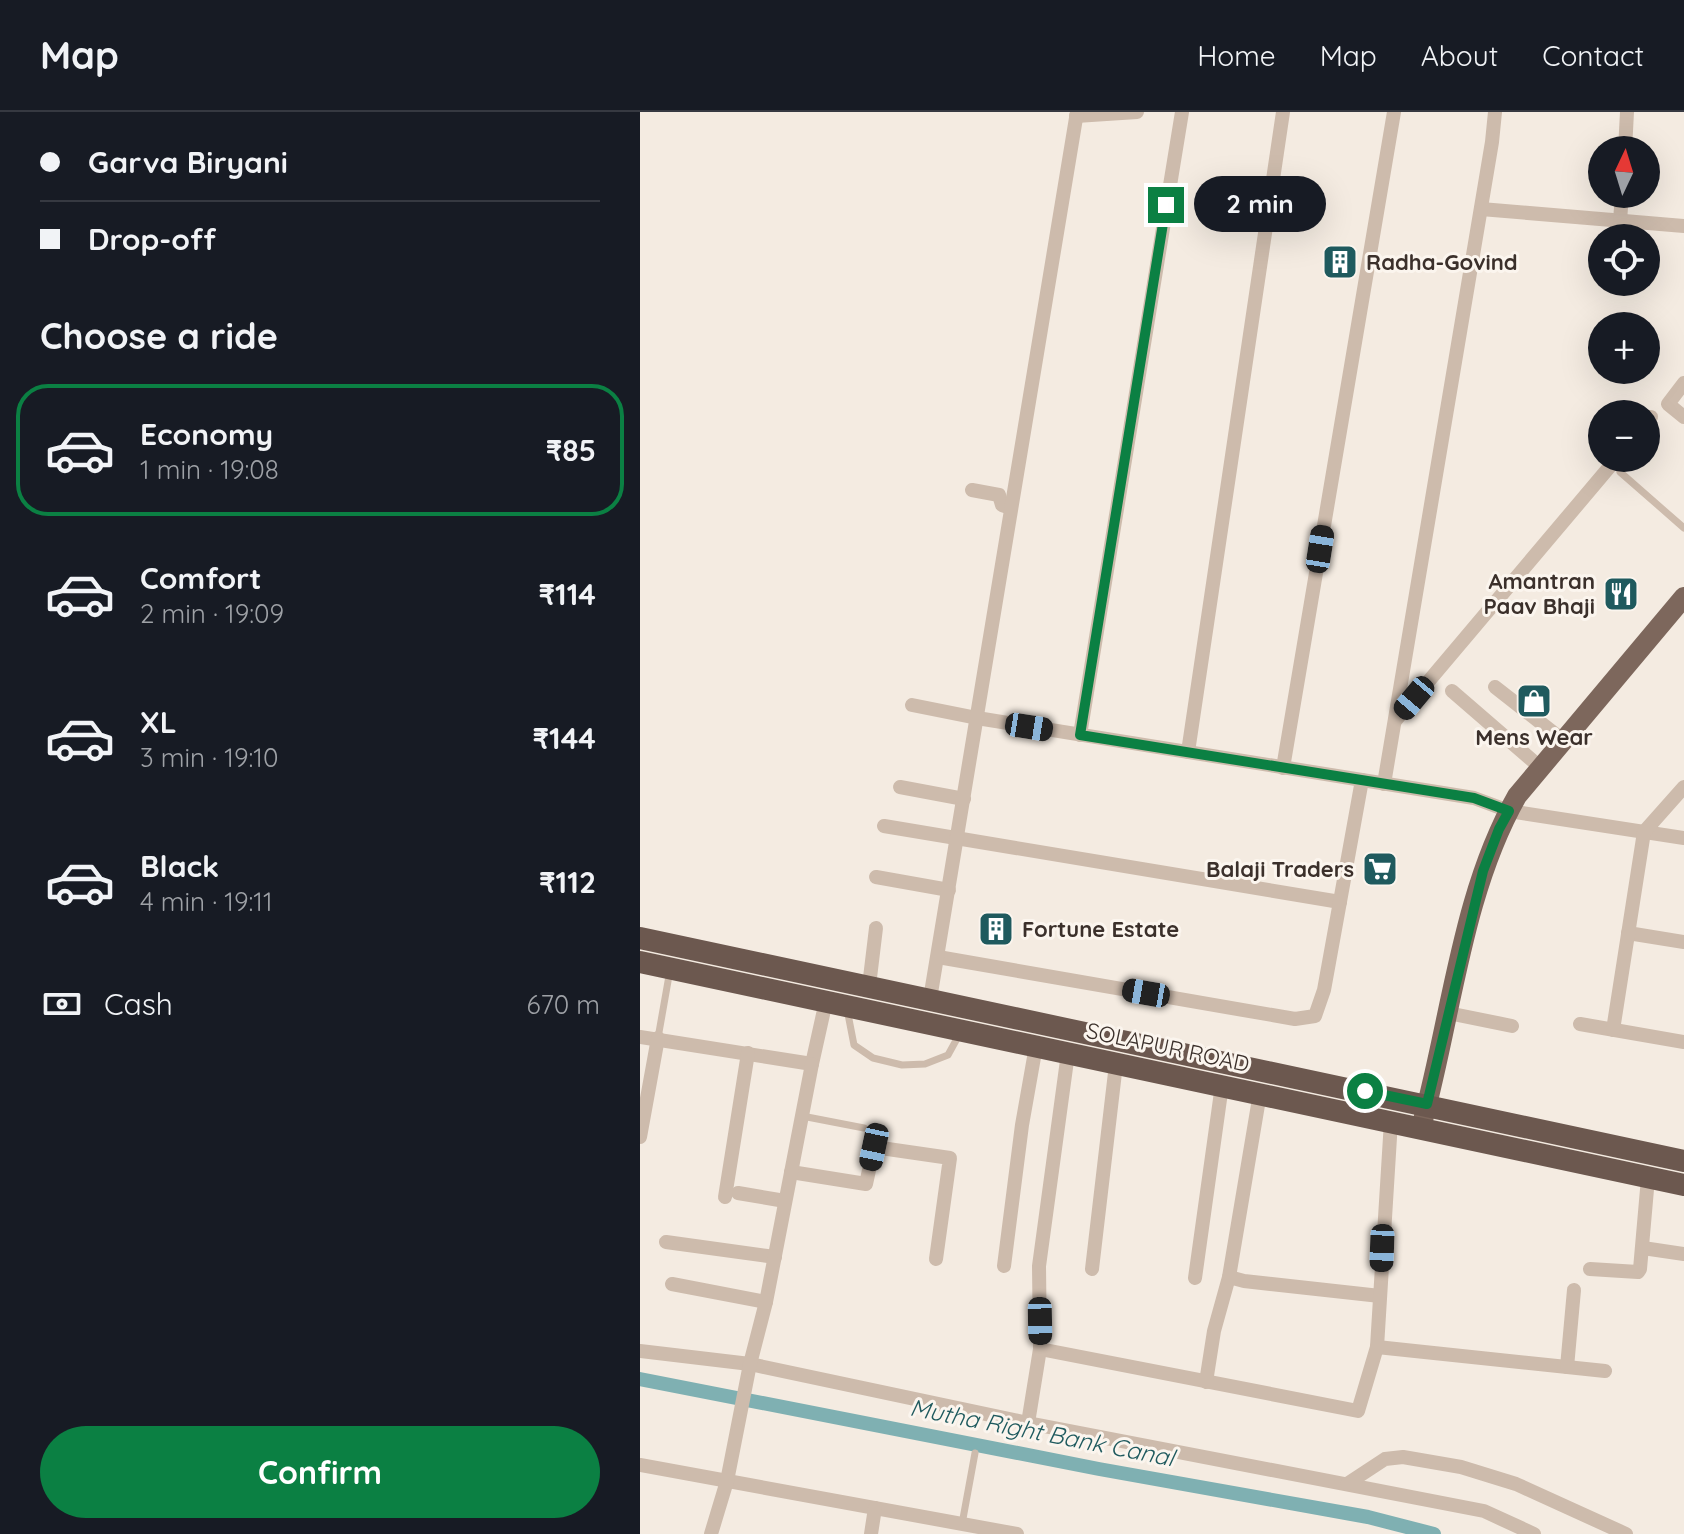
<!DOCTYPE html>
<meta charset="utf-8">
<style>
body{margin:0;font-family:Quicksand,sans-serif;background:#242831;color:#f1f3f6;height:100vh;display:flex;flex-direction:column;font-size:30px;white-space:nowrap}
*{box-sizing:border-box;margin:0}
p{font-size:26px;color:#9ea1a6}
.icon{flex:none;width:44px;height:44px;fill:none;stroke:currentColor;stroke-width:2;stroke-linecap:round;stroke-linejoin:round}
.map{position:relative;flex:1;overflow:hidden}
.drawer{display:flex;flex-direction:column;background:#171b24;width:640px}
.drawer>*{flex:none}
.banner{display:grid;align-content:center;height:176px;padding:0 40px;background:#171b24}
.needle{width:52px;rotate:4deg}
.tools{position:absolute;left:948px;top:24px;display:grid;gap:16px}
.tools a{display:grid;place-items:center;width:72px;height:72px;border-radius:50%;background:#171b24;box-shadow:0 8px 32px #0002;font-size:40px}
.end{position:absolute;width:36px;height:36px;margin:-18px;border:10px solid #0b8043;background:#fff;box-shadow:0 0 0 4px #fff}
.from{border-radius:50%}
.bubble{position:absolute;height:56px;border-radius:28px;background:#171b24;box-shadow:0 8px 32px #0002;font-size:26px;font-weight:700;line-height:56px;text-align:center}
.car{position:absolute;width:24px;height:48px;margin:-24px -12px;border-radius:10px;box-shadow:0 0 6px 2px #0007;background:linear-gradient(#222 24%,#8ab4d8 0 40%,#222 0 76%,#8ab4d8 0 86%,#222 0)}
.banner b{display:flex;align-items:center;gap:28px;height:76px;font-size:30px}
.banner b+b{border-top:2px solid #363941}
.banner i{width:20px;height:20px;background:#f1f3f6}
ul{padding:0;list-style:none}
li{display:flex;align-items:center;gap:24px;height:132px;margin:0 16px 12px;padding:0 24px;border:4px solid transparent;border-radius:32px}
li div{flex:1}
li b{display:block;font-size:30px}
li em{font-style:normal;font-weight:700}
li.active{border-color:#0b8043}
li>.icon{width:72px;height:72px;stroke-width:1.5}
h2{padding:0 40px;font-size:36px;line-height:96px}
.pay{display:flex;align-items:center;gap:20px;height:88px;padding:0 40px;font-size:30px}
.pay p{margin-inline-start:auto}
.cta{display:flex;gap:16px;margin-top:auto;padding:16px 40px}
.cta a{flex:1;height:92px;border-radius:48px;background:#0b8043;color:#fff;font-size:32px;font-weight:700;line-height:92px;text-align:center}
header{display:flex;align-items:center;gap:48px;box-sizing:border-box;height:112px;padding:0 40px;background:#171b24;border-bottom:2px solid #363941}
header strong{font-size:38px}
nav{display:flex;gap:44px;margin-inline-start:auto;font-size:28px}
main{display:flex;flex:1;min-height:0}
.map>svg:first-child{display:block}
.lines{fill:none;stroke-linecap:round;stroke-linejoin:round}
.canal{stroke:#7fb0b2;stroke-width:14}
.service{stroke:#cdbbac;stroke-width:7}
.minor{stroke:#cdbbac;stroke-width:14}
.primary{stroke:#7d675c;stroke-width:20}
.trunk{stroke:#6c584f;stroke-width:22}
.route{stroke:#0b8043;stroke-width:10}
.labels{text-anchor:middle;stroke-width:6;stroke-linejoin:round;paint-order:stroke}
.poi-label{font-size:22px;font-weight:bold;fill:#3b302b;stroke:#fbf5ee;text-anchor:start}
.street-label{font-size:22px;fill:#3b302b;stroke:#fbf5ee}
.water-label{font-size:24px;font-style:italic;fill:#1f5a5e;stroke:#fbf5ee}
</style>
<header>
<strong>Map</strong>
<nav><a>Home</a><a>Map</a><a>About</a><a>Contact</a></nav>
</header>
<main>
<section class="drawer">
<div class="banner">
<b><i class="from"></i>Garva Biryani</b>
<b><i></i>Drop-off</b>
</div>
<h2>Choose a ride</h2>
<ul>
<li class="active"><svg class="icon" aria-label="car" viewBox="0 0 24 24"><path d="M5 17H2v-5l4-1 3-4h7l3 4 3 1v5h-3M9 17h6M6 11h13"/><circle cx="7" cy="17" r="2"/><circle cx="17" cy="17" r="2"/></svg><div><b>Economy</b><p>1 min · 19:08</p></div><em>₹85</em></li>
<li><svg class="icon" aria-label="car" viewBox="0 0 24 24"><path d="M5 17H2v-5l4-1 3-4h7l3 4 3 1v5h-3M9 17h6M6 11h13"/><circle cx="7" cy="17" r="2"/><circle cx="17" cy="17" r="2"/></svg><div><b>Comfort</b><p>2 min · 19:09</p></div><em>₹114</em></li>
<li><svg class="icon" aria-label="car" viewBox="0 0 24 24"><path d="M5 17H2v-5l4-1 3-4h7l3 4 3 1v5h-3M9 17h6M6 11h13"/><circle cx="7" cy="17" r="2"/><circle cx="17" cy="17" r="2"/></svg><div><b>XL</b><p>3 min · 19:10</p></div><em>₹144</em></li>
<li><svg class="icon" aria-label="car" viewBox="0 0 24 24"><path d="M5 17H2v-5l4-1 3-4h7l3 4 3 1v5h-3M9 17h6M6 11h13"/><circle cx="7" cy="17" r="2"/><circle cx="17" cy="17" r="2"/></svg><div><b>Black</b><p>4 min · 19:11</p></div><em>₹112</em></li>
</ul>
<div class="pay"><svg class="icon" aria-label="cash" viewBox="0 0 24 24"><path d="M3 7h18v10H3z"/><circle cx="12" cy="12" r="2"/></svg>Cash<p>670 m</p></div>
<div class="cta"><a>Confirm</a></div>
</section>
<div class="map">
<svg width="1044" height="1422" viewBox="0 0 1044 1422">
<rect width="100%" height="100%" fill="#f4ebe1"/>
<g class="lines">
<polyline class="canal" points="0,1267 459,1357 728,1405 794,1422"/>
<g class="service">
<polyline points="980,360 1044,416"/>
<polyline points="207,897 214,933 233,946 262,953 285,952 308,943 319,923"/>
<polyline points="18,926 30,858"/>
<polyline points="162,1004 224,1016"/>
<polyline points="322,1412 335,1341"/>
</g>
<g class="minor">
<polyline points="436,4 497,0"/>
<polyline points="985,38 987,0"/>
<polyline points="841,97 1044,114"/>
<polyline points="980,109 982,82"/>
<polyline points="1044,271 1028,292 1044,305"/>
<polyline points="1006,311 1011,305"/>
<polyline points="332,378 359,383 362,393 371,396"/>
<polyline points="855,575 924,629"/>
<polyline points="812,579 901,656"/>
<polyline points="272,593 337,606 834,686 869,699 1044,726"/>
<polyline points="755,609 977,346"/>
<polyline points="440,623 542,0"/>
<polyline points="548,640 643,0"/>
<polyline points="643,656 754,0"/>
<polyline points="744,672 852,30 855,0"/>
<polyline points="260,675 324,687"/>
<polyline points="244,714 700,790"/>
<polyline points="236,765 309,778"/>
<polyline points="988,821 1044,830"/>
<polyline points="298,845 655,907 675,904 684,878 722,668"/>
<polyline points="229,874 236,816"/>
<polyline points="290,887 437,0"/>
<polyline points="808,901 872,914"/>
<polyline points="940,912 1044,930"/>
<polyline points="973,918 1004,720 1044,675"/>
<polyline points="0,925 172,952 186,889"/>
<polyline points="0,1025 18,926"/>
<polyline points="151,1060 226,1072 234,1035 310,1046 296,1147"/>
<polyline points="98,1081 145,1089"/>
<polyline points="85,1085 108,941"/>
<polyline points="26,1130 135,1145"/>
<polyline points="1003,1136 1044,1142"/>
<polyline points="364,1154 382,1013 396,934"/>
<polyline points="452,1157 476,952"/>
<polyline points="950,1157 998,1160 1000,1157 1008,1066"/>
<polyline points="589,1165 604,1169 740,1184"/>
<polyline points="555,1166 582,973"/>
<polyline points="32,1172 126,1190"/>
<polyline points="737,1235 965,1259"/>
<polyline points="400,1237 718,1299 737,1235 751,1009"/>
<polyline points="0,1239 110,1252 388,1311 844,1399 894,1422"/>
<polyline points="927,1255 934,1178"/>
<polyline points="566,1270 574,1219 589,1165 620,981"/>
<polyline points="388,1311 400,1237 399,1154 428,941"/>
<polyline points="0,1353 377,1422"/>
<polyline points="707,1372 745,1347 763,1345 821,1355 876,1372 986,1422"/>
<polyline points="71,1422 87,1369 110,1252 126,1190 172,952"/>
<polyline points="231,1422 235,1396"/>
</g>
<path class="primary" d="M 783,1008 C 812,901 822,781 877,684 L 1044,485"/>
<g class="trunk">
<polyline points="0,826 1044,1049"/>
<polyline points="0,850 1044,1073"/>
</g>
</g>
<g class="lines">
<polyline class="route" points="526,93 440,623 834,686 869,699 859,717 843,759 787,992 725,979"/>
</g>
<defs>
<symbol id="building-square" viewBox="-11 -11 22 22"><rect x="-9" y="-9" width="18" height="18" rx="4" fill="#1f5a5e" stroke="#fbf5ee"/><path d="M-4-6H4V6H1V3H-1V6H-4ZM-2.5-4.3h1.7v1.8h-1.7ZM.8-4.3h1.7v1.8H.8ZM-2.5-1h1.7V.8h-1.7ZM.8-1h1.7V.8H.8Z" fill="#fff"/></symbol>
<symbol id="restaurant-square" viewBox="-11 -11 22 22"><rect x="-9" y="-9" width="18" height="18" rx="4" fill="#1f5a5e" stroke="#fbf5ee"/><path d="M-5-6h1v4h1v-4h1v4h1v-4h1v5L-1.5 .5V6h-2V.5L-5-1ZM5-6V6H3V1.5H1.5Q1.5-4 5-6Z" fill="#fff"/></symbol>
<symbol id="shop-square" viewBox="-11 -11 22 22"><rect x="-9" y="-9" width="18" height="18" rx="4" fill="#1f5a5e" stroke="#fbf5ee"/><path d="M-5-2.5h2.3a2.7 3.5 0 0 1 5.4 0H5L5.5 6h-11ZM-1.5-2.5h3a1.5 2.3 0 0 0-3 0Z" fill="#fff"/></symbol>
<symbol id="supermarket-square" viewBox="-11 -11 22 22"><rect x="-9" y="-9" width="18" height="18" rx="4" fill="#1f5a5e" stroke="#fbf5ee"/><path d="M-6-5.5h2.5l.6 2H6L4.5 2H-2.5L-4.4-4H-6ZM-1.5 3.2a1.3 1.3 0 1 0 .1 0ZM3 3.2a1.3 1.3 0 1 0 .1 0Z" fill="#fff"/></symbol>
</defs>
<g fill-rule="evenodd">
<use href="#building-square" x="680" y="130" width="40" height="40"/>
<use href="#restaurant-square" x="961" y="462" width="40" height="40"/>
<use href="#shop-square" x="874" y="569" width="40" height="40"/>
<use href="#supermarket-square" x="720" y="737" width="40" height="40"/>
<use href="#building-square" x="336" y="797" width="40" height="40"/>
</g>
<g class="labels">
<g class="poi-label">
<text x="726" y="158">Radha-Govind</text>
<text x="955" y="477" text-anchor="end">Amantran<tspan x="955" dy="25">Paav Bhaji</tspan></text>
<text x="894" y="633" text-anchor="middle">Mens Wear</text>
<text x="714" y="765" text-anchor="end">Balaji Traders</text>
<text x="382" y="825">Fortune Estate</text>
</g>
<g class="street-label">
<text transform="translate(528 935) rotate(12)" y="8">SOLAPUR ROAD</text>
</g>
<g class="water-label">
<text transform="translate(402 1321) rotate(11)" y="8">Mutha Right Bank Canal</text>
</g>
</g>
</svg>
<div class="tools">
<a><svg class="needle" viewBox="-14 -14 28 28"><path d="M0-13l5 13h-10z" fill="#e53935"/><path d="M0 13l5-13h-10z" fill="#9ea1a6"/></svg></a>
<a><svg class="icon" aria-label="locate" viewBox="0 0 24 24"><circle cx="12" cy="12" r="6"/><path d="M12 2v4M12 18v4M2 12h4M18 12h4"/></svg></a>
<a>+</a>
<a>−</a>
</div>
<i class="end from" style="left:725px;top:979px"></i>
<i class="end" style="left:526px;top:93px"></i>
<div class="bubble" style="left:554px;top:64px;width:132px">2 min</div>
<i class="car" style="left:680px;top:437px;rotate:9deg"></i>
<i class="car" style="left:774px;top:586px;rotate:220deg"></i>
<i class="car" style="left:389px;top:615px;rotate:99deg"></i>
<i class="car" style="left:506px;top:881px;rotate:280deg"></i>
<i class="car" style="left:234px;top:1035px;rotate:192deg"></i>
<i class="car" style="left:742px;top:1136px;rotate:182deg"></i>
<i class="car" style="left:400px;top:1209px;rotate:179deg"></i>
</div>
</main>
